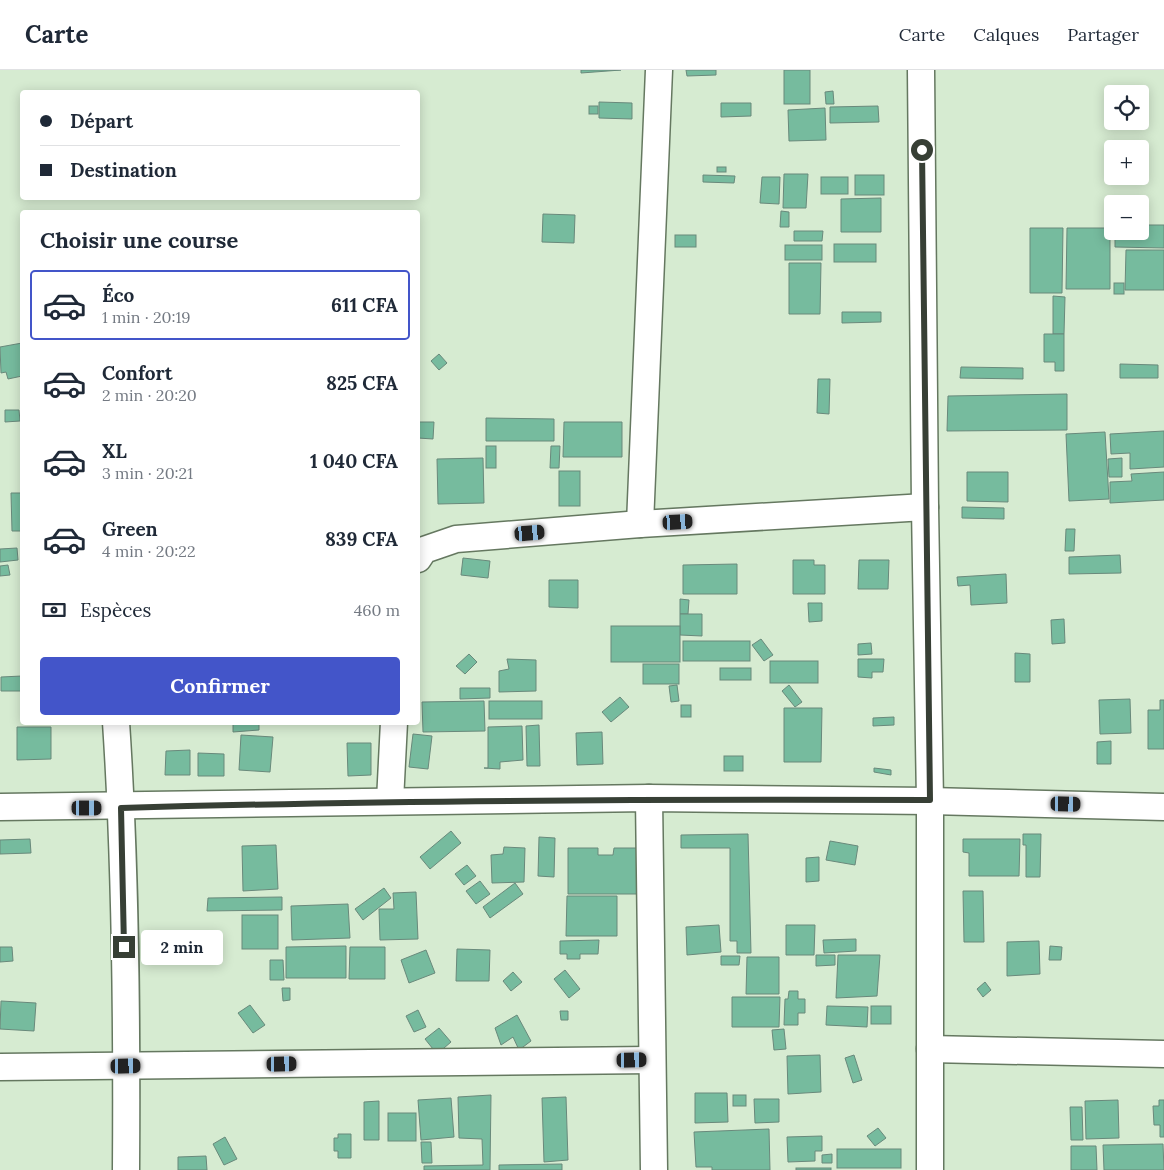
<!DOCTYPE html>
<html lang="fr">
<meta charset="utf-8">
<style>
body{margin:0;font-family:Lora,serif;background:#f6f6f7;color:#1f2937;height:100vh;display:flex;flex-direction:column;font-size:19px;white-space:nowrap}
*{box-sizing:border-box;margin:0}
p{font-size:16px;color:#747a83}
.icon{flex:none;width:28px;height:28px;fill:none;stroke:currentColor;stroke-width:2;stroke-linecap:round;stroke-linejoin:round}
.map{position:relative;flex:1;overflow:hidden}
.drawer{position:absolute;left:20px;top:140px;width:400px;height:515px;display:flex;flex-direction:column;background:#fff;border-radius:5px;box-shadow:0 2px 12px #0003}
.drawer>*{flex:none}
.hud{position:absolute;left:20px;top:20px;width:400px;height:110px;border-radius:5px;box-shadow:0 2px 12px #0003;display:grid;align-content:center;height:110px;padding:0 20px;background:#fff}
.tools{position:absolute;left:1104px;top:15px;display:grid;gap:10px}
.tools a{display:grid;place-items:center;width:45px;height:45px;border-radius:5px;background:#fff;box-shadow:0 2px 12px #0003;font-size:25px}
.end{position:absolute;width:22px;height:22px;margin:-11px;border:6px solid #373f35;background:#fff;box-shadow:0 0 0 2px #fff}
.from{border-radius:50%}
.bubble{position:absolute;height:35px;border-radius:5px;background:#fff;box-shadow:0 2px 12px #0003;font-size:16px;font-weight:700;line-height:35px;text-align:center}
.car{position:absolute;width:15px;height:30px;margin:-15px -8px;border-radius:6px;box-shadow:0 0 4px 1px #0007;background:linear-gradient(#222 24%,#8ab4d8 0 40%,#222 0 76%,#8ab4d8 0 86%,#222 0)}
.hud b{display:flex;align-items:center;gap:18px;height:48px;font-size:19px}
.hud b+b{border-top:1px solid #e0e1e3}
.hud i{width:12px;height:12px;background:#1f2937}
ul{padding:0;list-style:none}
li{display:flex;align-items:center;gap:15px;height:70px;margin:0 10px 8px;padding:0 10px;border:2px solid transparent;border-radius:5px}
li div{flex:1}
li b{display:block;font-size:19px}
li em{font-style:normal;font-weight:700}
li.selected{border-color:#4355c9}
li>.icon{width:45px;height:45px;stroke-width:1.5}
h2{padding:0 20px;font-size:22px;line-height:60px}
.pay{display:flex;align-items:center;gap:12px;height:55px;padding:0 20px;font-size:19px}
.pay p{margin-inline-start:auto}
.primary-button{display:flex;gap:10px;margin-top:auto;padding:10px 20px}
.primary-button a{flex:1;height:58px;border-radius:5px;background:#4355c9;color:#fff;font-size:20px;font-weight:700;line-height:58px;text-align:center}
header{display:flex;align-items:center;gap:30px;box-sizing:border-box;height:70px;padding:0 25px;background:#fff;border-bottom:1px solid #e0e1e3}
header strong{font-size:24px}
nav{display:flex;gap:28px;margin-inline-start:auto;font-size:18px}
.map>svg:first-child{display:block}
.building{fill:#76bb9e;stroke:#69897b}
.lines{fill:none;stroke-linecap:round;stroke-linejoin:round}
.minor-casing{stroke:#657860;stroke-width:29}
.minor{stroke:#fff;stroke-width:26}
.route{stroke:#373f35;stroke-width:6}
</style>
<header>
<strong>Carte</strong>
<nav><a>Carte</a><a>Calques</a><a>Partager</a></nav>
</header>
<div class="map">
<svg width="1164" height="1100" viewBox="0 0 1164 1100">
<rect width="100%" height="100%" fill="#d6ebd1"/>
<g class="building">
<polygon points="581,0 621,0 581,3"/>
<polygon points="686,0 716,0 716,5 687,6"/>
<rect x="784" y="0" width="26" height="34"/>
<polygon points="833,21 834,34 826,34 825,22"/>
<polygon points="599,32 632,33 632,49 599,48"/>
<polygon points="721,33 751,33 751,46 721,47"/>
<rect x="589" y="36" width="9" height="8"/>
<polygon points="878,36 879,52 830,53 830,37"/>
<polygon points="825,38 826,70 789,71 788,40"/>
<rect x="717" y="97" width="9" height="5"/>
<polygon points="784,104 808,104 806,138 783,138"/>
<polygon points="703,105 735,106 734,113 703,112"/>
<rect x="855" y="105" width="29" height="20"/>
<polygon points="762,107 780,107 779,134 760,133"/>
<rect x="821" y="107" width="27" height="17"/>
<polygon points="881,128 881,162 841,162 841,129"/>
<polygon points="781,141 789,142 789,157 780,157"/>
<polygon points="543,144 575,145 574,173 542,172"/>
<polygon points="1140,155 1164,155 1164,178 1115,177 1115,161 1140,161"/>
<polygon points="1030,158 1063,158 1062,223 1030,223"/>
<polygon points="1067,158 1110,158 1110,219 1066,219"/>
<polygon points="794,161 823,161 822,171 794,171"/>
<rect x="675" y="165" width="21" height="12"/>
<rect x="834" y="174" width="42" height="18"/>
<rect x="785" y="175" width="37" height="15"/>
<polygon points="1126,180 1164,180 1164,220 1125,220"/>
<polygon points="789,193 821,193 820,244 789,244"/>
<rect x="1114" y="213" width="10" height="11"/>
<polygon points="1053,226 1065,227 1064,264 1053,264"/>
<polygon points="842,242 881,242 881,252 842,253"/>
<polygon points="1044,264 1064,264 1064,301 1055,301 1055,292 1044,292"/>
<polygon points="22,273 22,306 8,309 6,302 1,303 0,277"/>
<polygon points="439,284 447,293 439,300 431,291"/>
<polygon points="1120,294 1158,295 1158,308 1120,308"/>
<polygon points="961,297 1023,298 1023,309 960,308"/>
<polygon points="818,309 830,309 829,344 817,343"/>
<polygon points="1067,324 1067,360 947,361 948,326"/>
<polygon points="5,340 19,340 20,351 5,352"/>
<polygon points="486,348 554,349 554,371 486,371"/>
<polygon points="418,352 434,352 433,369 418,368"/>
<polygon points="564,352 622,352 622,387 563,387"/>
<polygon points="1164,361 1164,397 1130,399 1130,383 1111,384 1110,364"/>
<polygon points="1105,362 1109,429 1069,431 1066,364"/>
<rect x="486" y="376" width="10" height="22"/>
<polygon points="551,376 560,376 559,398 550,398"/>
<polygon points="483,388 484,433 438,434 437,389"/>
<polygon points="1122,388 1122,407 1109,407 1108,389"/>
<rect x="559" y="401" width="21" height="35"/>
<polygon points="967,402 1008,402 1008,432 967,431"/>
<polygon points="1164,402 1164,430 1110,433 1110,412 1132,411 1131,404"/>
<polygon points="11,423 22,423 22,461 12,461"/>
<polygon points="962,437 1004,438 1004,449 962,448"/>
<polygon points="1066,459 1075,459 1074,481 1065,481"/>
<polygon points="17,478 18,490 0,492 0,479"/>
<polygon points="1120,485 1121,503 1069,504 1069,487"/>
<polygon points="463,488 490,491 488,508 461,505"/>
<polygon points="793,490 814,490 814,495 825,495 825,524 793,524"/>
<polygon points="859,490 889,490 888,519 858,519"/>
<polygon points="737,494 737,524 683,524 683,495"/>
<polygon points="8,495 10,505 0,506 0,496"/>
<polygon points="1006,504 1007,533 971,535 970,515 958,516 957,507"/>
<polygon points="549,510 578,510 578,538 549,537"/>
<polygon points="680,529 689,530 688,544 680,544"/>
<polygon points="808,533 822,533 822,551 809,552"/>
<polygon points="680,544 702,544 702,566 680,565"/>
<polygon points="1064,549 1065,573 1052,574 1051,550"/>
<rect x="611" y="556" width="69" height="36"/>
<polygon points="761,569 773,585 764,591 752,575"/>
<rect x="683" y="571" width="67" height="20"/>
<polygon points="871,573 872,584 858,585 858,574"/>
<polygon points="1015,583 1030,584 1030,612 1015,612"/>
<polygon points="469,584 477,592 465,604 456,596"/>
<polygon points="507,589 536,590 536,621 499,622 499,601 509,599"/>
<polygon points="858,589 884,589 883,602 872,602 872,608 858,607"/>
<rect x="770" y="591" width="48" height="22"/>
<rect x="643" y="594" width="36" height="20"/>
<rect x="720" y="598" width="31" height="12"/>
<polygon points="22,606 22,621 1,621 1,607"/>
<polygon points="677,615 679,631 671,632 669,616"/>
<polygon points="789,615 802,632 795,637 782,621"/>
<polygon points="460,618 490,618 490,628 460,629"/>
<polygon points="620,627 629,637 611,652 602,642"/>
<polygon points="1130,629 1131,663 1100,664 1099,630"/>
<polygon points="1160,630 1164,630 1164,679 1148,679 1148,640 1160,640"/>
<polygon points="484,631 485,661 423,662 422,632"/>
<rect x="489" y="631" width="53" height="18"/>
<rect x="681" y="635" width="10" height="12"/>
<polygon points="784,638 822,638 821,692 784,692"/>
<polygon points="894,647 894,655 873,656 873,648"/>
<polygon points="233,652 259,652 259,660 233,662"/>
<polygon points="539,655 540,696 527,696 526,656"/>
<polygon points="522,656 523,690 500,692 500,699 484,698 488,698 488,657"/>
<polygon points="17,657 51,657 51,689 17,690"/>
<polygon points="602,662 603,694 577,695 576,663"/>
<polygon points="413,664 432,666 428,699 409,697"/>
<polygon points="241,665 273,667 270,702 239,700"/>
<polygon points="1111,671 1111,694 1097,694 1097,672"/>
<polygon points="347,673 371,673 371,705 348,706"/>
<polygon points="190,680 190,705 165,705 166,681"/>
<polygon points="198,683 224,684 224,706 198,706"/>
<rect x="724" y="686" width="19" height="15"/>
<polygon points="874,698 891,700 891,705 874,702"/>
<polygon points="451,761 461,773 430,799 420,787"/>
<polygon points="748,764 751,883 737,883 737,871 730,871 730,778 681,778 681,765"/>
<polygon points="1023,764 1041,764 1040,807 1026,807 1026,775 1023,775"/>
<polygon points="539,767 555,768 554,807 538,806"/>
<polygon points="30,769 31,783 0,784 0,770"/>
<polygon points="963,769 1020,769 1019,806 969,806 969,783 963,782"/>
<polygon points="830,771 858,776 855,795 826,790"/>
<polygon points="276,775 278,819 243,821 242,776"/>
<polygon points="504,777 525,778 524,812 492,813 491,785 503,784"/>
<polygon points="568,778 598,778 598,785 613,785 614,778 638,778 638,824 568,824"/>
<polygon points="819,787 819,811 806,812 806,788"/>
<polygon points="467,795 476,806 464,815 455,804"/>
<polygon points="480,811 490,824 476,834 466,821"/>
<polygon points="515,813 523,824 490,848 483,837"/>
<polygon points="384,818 391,828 363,850 355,839"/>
<polygon points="963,821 983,821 984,872 964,872"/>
<polygon points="416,822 418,869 380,870 379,839 394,839 393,823"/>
<polygon points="567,826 617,826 617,866 566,866"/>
<polygon points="282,827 282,840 207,841 208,828"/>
<polygon points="348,834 350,868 292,870 291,836"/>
<rect x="242" y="845" width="36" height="34"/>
<polygon points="719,855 721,882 687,885 686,857"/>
<polygon points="786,855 815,855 814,885 786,885"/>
<polygon points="183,864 187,878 165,885 161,871"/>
<polygon points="856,869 856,881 824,883 823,870"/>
<polygon points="599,870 598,884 580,884 580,889 567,889 567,884 560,884 560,871"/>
<polygon points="1039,871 1040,904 1007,906 1007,872"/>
<polygon points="346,876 346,908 286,908 286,877"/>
<polygon points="1050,876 1062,877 1061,890 1049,890"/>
<polygon points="0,877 12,877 13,891 0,892"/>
<polygon points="350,877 385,877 385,909 349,909"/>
<polygon points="457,879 490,880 489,911 456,911"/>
<polygon points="426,880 435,903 409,913 401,890"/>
<polygon points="816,885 835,885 835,895 816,896"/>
<polygon points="838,885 880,885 877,926 836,928"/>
<polygon points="721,886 740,886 739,895 721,895"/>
<polygon points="747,887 779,887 779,924 746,924"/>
<polygon points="270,890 283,890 284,910 270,910"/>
<polygon points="565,900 580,919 569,928 554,909"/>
<polygon points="513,902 522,912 511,921 503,911"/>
<polygon points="985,912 991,920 983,927 977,919"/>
<polygon points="282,918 290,918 290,930 283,931"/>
<polygon points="789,921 798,921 798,929 805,929 805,943 798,943 798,955 784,955 785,929 788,929"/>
<polygon points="732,927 780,927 779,957 732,957"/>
<polygon points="1,931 36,933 34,961 0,959"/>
<polygon points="250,935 265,955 253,963 238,943"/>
<polygon points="827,936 868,937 867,957 826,955"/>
<rect x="871" y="936" width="20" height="18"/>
<polygon points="418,940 426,957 414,962 406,946"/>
<polygon points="560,941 568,941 568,950 561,950"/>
<polygon points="517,945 531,971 519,980 513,967 501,975 495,958"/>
<polygon points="439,958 451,972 437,984 425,969"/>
<polygon points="784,959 786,979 774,980 772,960"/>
<polygon points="820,985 821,1022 788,1024 787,986"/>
<polygon points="854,985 862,1010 853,1013 845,988"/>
<polygon points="695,1023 727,1023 728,1052 695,1053"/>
<polygon points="491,1025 490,1100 424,1100 424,1096 483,1095 482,1069 459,1068 458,1027"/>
<rect x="733" y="1025" width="13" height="11"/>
<polygon points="566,1027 568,1090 544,1092 542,1028"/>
<polygon points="451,1028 454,1067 421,1070 418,1030"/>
<polygon points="754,1029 779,1029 779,1052 755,1053"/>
<polygon points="1118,1030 1119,1068 1086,1069 1085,1031"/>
<polygon points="1159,1030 1164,1030 1164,1067 1160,1067 1160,1055 1154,1055 1153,1036 1159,1036"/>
<polygon points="379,1031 379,1070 364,1070 364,1032"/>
<polygon points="1070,1037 1082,1037 1083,1070 1071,1070"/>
<rect x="388" y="1043" width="28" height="28"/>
<polygon points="878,1058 886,1068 875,1076 867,1066"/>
<polygon points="769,1059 770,1100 712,1100 712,1097 696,1097 694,1062"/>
<polygon points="338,1064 351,1064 351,1088 338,1088 338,1081 334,1081 334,1068 338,1068"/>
<polygon points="822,1066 822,1081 815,1081 815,1091 788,1092 787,1067"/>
<polygon points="225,1067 237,1089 224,1095 213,1074"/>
<polygon points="421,1072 431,1072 432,1093 422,1093"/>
<polygon points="1163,1074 1164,1100 1104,1100 1103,1075"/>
<polygon points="1071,1076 1096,1076 1097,1100 1071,1100"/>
<rect x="837" y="1079" width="64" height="19"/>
<polygon points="832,1084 832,1093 822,1093 822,1085"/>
<polygon points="206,1086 207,1100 178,1100 178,1087"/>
<polygon points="562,1094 562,1100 499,1100 499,1095"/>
<rect x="796" y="1098" width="35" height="2"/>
</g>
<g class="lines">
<defs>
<g id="minor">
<polyline points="921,0 925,437 930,731 930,1100"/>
<polyline points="640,454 659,0"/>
<polyline points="418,489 424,480 456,469 640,454 925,437"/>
<path d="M 116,652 C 126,801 127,951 126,1100"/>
<polyline points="649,728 654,1100"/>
<polyline points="390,731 394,652"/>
<polyline points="0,737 649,728 930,731 1164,737"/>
<polyline points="930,979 1164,984"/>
<polyline points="0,997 652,990"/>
</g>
</defs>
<use href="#minor" class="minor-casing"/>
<use href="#minor" class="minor"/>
</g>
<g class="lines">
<path class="route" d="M 124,877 L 121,738 C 391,730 660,729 930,730 L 922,80"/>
</g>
</svg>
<div class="tools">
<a><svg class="icon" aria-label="locate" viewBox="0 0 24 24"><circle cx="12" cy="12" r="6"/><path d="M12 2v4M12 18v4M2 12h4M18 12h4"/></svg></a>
<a>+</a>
<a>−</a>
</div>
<i class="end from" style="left:922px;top:80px"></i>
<i class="end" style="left:124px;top:877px"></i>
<div class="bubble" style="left:141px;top:860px;width:82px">2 min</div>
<i class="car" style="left:678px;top:452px;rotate:87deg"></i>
<i class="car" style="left:530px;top:463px;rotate:85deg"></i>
<i class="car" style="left:1066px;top:734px;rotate:91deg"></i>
<i class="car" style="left:87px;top:738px;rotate:90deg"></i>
<i class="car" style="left:632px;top:990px;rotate:89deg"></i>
<i class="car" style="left:282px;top:994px;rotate:89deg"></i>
<i class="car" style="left:126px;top:996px;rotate:89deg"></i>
<div class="hud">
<b><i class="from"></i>Départ</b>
<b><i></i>Destination</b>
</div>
<section class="drawer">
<h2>Choisir une course</h2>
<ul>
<li class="selected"><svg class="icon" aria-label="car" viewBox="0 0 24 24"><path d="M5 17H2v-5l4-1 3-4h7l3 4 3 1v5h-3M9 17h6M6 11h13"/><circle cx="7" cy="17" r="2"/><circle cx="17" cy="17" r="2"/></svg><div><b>Éco</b><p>1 min · 20:19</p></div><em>611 CFA</em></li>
<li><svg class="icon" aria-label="car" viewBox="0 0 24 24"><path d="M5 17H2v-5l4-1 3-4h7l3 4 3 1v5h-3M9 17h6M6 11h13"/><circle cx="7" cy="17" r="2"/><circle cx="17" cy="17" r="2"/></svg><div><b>Confort</b><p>2 min · 20:20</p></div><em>825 CFA</em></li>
<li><svg class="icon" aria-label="car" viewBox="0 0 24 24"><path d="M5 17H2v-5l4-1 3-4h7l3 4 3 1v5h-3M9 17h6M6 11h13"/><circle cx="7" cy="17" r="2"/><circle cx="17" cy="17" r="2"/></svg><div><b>XL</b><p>3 min · 20:21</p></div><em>1 040 CFA</em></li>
<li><svg class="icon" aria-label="car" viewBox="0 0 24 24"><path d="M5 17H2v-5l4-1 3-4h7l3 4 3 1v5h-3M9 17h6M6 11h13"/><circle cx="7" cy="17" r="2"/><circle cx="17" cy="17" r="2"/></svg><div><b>Green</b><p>4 min · 20:22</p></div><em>839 CFA</em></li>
</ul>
<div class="pay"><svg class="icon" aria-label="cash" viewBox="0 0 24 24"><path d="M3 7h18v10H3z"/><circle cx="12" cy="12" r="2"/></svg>Espèces<p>460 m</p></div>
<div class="primary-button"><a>Confirmer</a></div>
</section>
</div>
